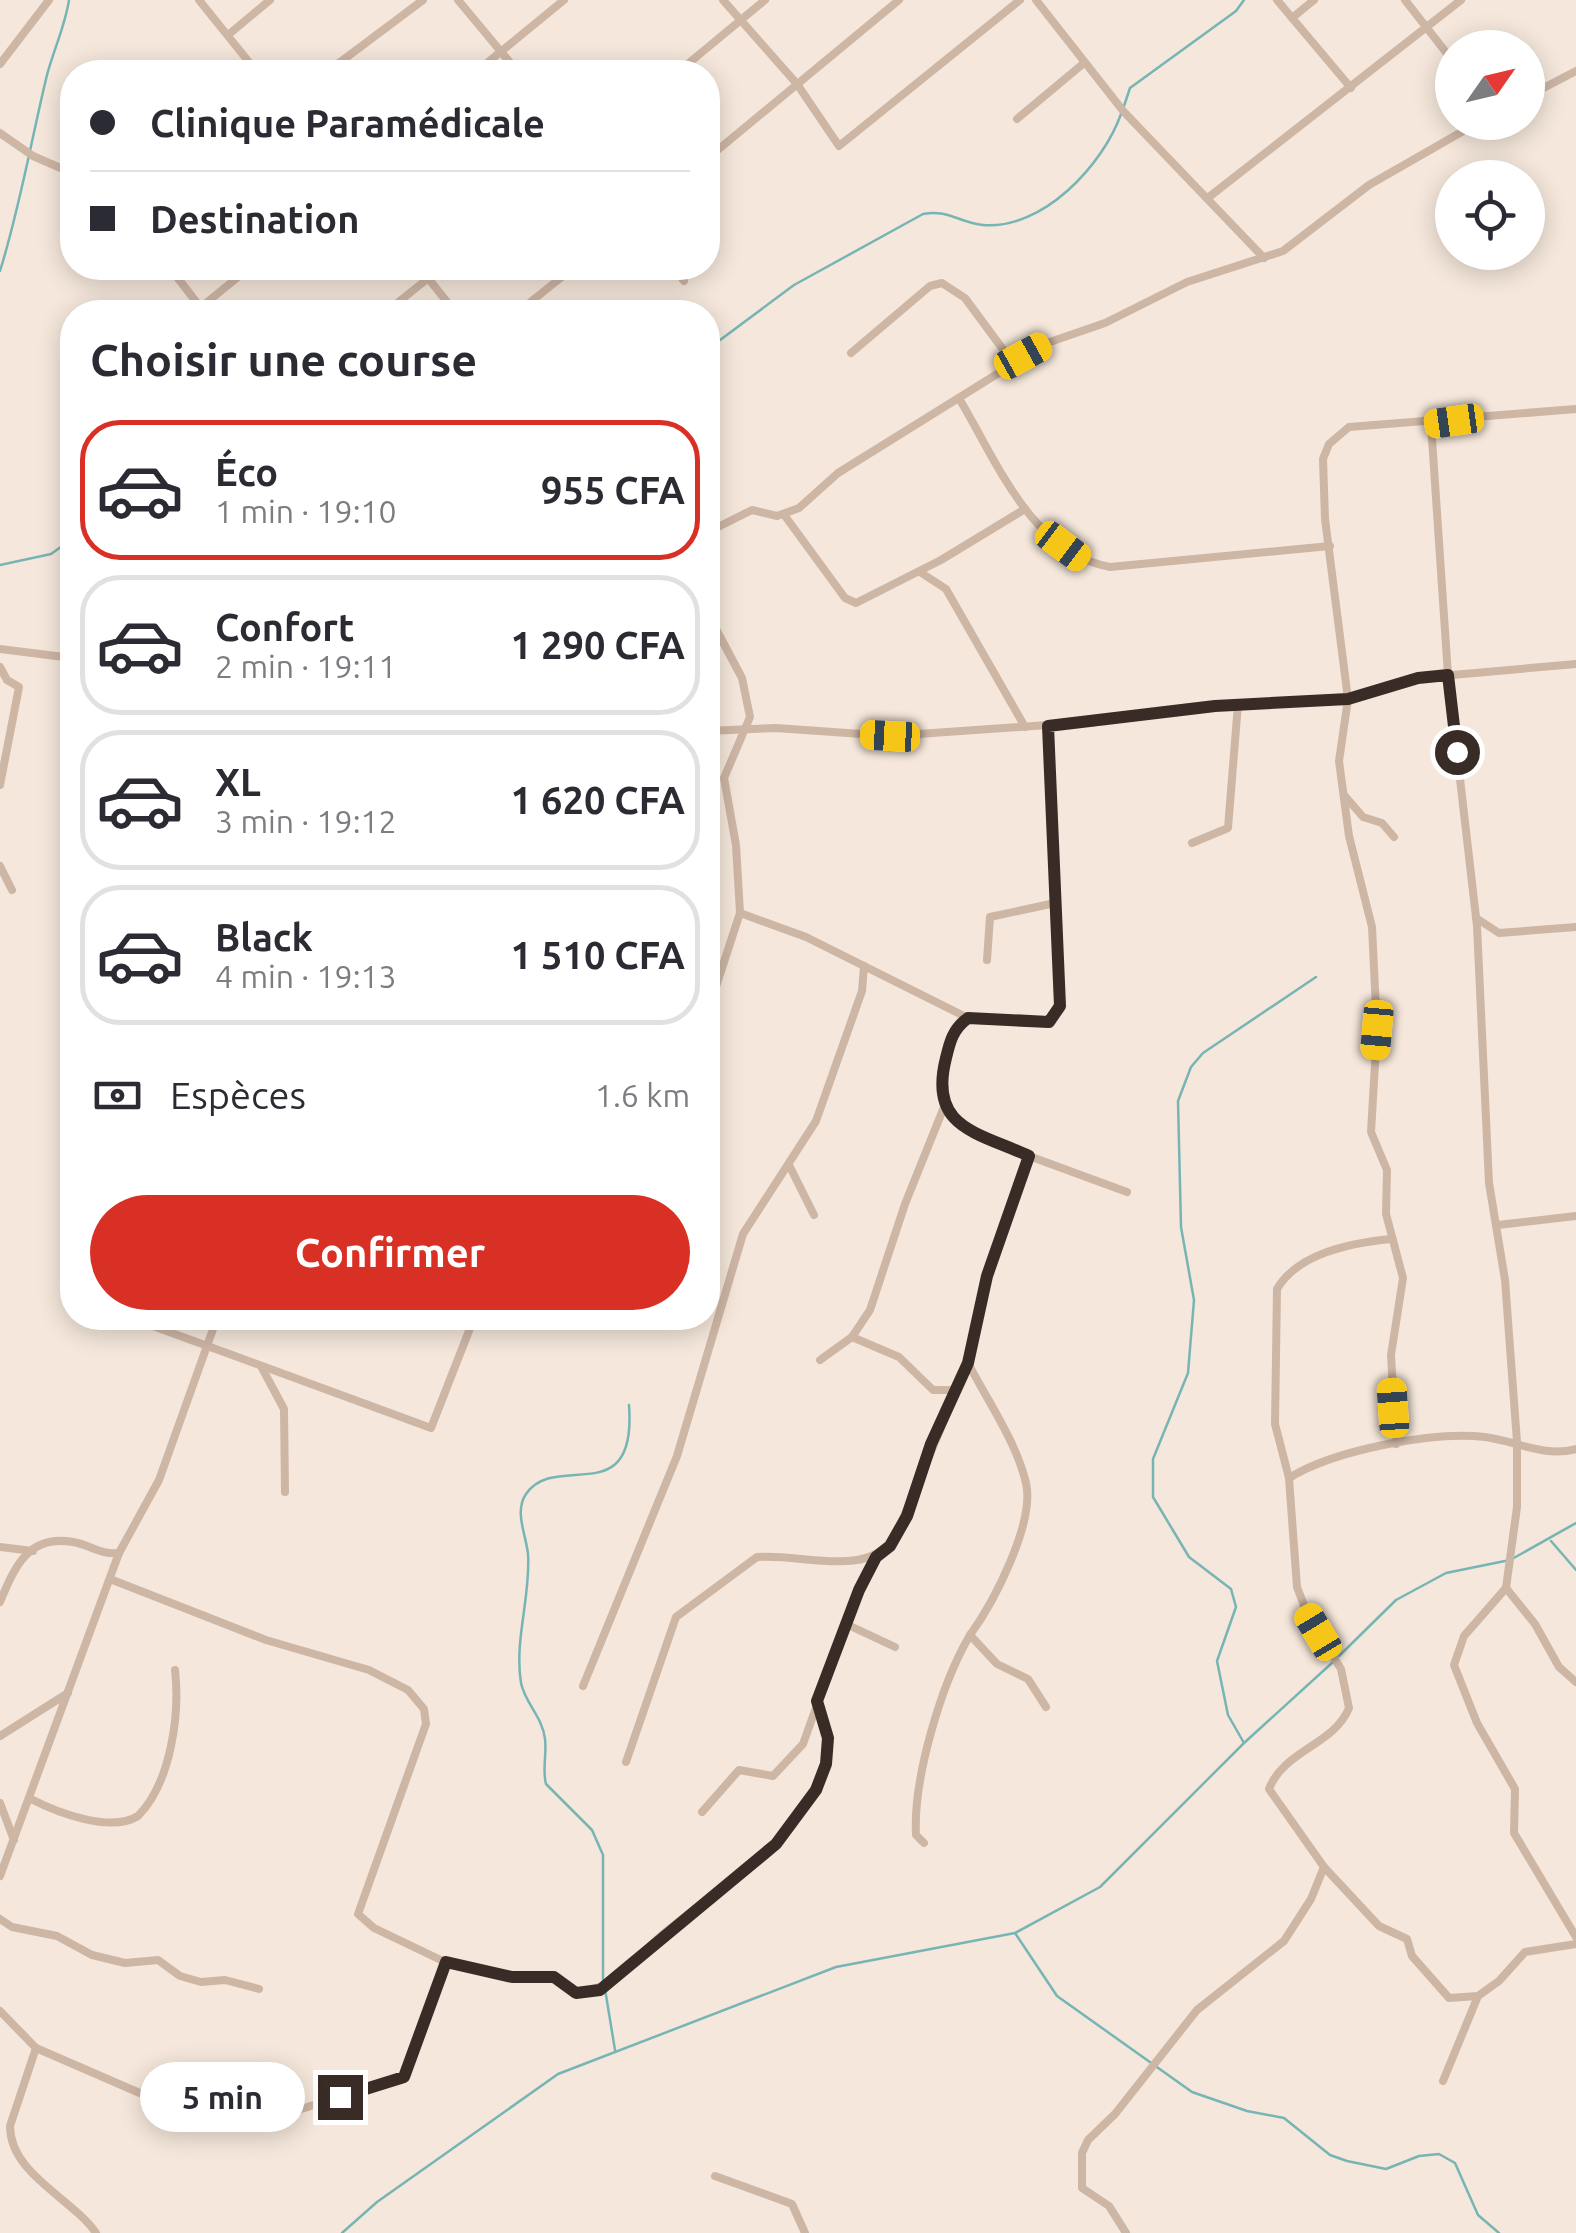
<!DOCTYPE html>
<html lang="fr">
<meta charset="utf-8">
<style>
body{margin:0;font-family:Ubuntu,sans-serif;background:#f2f2f3;color:#2b2b33;height:100vh;display:flex;flex-direction:column;font-size:38px;white-space:nowrap}
*{box-sizing:border-box;margin:0}
p{font-size:32px;color:#7c7c81}
.icon{flex:none;width:55px;height:55px;fill:none;stroke:currentColor;stroke-width:2;stroke-linecap:round;stroke-linejoin:round}
.map{position:relative;flex:1;overflow:hidden}
.panel{position:absolute;left:60px;top:300px;width:660px;height:1030px;display:flex;flex-direction:column;background:#fff;border-radius:40px;box-shadow:0 5px 25px #0003}
.panel>*{flex:none}
.banner{position:absolute;left:60px;top:60px;width:660px;height:220px;border-radius:40px;box-shadow:0 5px 25px #0003;display:grid;align-content:center;height:220px;padding:0 30px;background:#fff}
.needle{width:65px;rotate:56deg}
.buttons{position:absolute;left:1435px;top:30px;display:grid;gap:20px}
.buttons a{display:grid;place-items:center;width:110px;height:110px;border-radius:50%;background:#fff;box-shadow:0 5px 25px #0003;font-size:50px}
.end{position:absolute;width:45px;height:45px;margin:-22px;border:12px solid #392c27;background:#fff;box-shadow:0 0 0 5px #fff}
.from{border-radius:50%}
.bubble{position:absolute;height:70px;border-radius:35px;background:#fff;box-shadow:0 5px 25px #0003;font-size:32px;font-weight:700;line-height:70px;text-align:center}
.car{position:absolute;width:30px;height:60px;margin:-30px -15px;border-radius:12px;box-shadow:0 0 8px 2px #0007;background:linear-gradient(#f5c518 24%,#345 0 40%,#f5c518 0 76%,#345 0 86%,#f5c518 0)}
.banner b{display:flex;align-items:center;gap:35px;height:95px;font-size:38px}
.banner b+b{border-top:2px solid #e1e1e2}
.banner i{width:25px;height:25px;background:#2b2b33}
ul{padding:0;list-style:none}
li{display:flex;align-items:center;gap:30px;height:140px;margin:0 20px 15px;padding:0 10px;border:5px solid #e1e1e2;border-radius:40px}
li div{flex:1}
li b{display:block;font-size:38px}
li em{font-style:normal;font-weight:700}
li.selected{border-color:#d93025}
li>.icon{width:90px;height:90px;stroke-width:1.5}
h2{padding:0 30px;font-size:45px;line-height:120px}
.pay{display:flex;align-items:center;gap:25px;height:110px;padding:0 30px;font-size:38px}
.pay p{margin-inline-start:auto}
.cta{display:flex;gap:20px;margin-top:auto;padding:20px 30px}
.cta a{flex:1;height:115px;border-radius:60px;background:#d93025;color:#fff;font-size:40px;font-weight:700;line-height:115px;text-align:center}
.map>svg:first-child{display:block}
.lines{fill:none;stroke-linecap:round;stroke-linejoin:round}
.stream{stroke:#77b5b5;stroke-width:2.5}
.street{stroke:#ceb6a5;stroke-width:8}
.route{stroke:#392c27;stroke-width:12}
</style>
<div class="map">
<svg width="1576" height="2233" viewBox="0 0 1576 2233">
<rect width="100%" height="100%" fill="#f5e7db"/>
<g class="lines">
<g class="stream">
<polyline points="1124,106 1130,88 1236,11 1244,0"/>
<path d="M 0,271 C 20,207 31,141 47,75 C 54,49 65,26 69,0"/>
<path d="M 708,349 L 794,285 L 923,214 C 948,209 960,223 983,225 C 1043,230 1103,165 1121,114"/>
<polyline points="0,565 51,554 72,539"/>
<polyline points="1551,1541 1576,1570"/>
<polyline points="1512,1559 1576,1523"/>
<polyline points="1339,1656 1396,1600 1446,1573 1505,1561"/>
<polyline points="1244,1743 1228,1715 1217,1661 1236,1607 1231,1589 1189,1557 1153,1497 1153,1459 1188,1373 1194,1300 1181,1227 1178,1101 1191,1067 1203,1053 1316,977"/>
<polyline points="1015,1933 1057,1996 1192,2092 1247,2111 1284,2118 1330,2155 1347,2161 1386,2169 1419,2156 1439,2154 1455,2163 1478,2215 1499,2233"/>
<path d="M 603,1982 L 603,1855 L 592,1830 L 546,1784 C 542,1769 547,1754 545,1739 C 543,1718 525,1703 521,1683 C 514,1640 531,1596 528,1554 C 526,1534 514,1512 526,1494 C 556,1450 637,1513 629,1405"/>
<polyline points="605,1989 615,2050"/>
<polyline points="342,2233 377,2202 558,2074 836,1967 1015,1933 1100,1887 1244,1743 1333,1662"/>
</g>
<g class="street">
<polyline points="199,0 257,72"/>
<polyline points="458,0 518,72"/>
<polyline points="723,0 797,84 839,146 1020,0"/>
<polyline points="1036,0 1124,112 1264,258"/>
<polyline points="1277,0 1351,88"/>
<polyline points="1405,0 1452,60"/>
<polyline points="1292,18 1314,0"/>
<polyline points="228,35 270,0"/>
<polyline points="0,64 49,0"/>
<polyline points="327,72 423,0"/>
<polyline points="476,72 564,0"/>
<polyline points="678,72 765,0"/>
<polyline points="1528,96 1576,71"/>
<polyline points="1017,119 1084,63"/>
<polyline points="0,133 33,156 72,173"/>
<polyline points="708,158 899,0"/>
<polyline points="1209,197 1461,0"/>
<polyline points="170,268 204,312"/>
<polyline points="420,268 455,312"/>
<polyline points="674,268 684,281"/>
<polyline points="195,312 249,268"/>
<polyline points="386,312 441,268"/>
<polyline points="518,312 573,268"/>
<polyline points="851,353 930,286 942,283 965,298 1013,363"/>
<path d="M 960,400 C 997,462 1032,553 1110,567 L 1330,546"/>
<polyline points="1431,424 1448,675 1477,926 1489,1183 1505,1280 1517,1442 1517,1507 1506,1588 1464,1636 1454,1665 1477,1723 1515,1789 1514,1833 1576,1937"/>
<polyline points="785,516 845,598 856,603 941,560 1025,509"/>
<polyline points="708,532 752,510 777,516 799,508 838,473 1047,343 1105,323 1187,282 1283,251 1369,185 1479,122"/>
<polyline points="920,572 946,589 1025,727"/>
<polyline points="708,614 742,678 750,717 724,778 736,845 740,913 708,1011"/>
<polyline points="0,649 72,658"/>
<polyline points="0,667 7,680 19,687 0,785"/>
<polyline points="708,731 776,728 890,736 1048,725 1215,706 1348,699 1418,678 1576,664"/>
<polyline points="1344,795 1363,817 1382,823 1394,837"/>
<polyline points="1192,843 1228,828 1238,704"/>
<polyline points="0,866 12,890"/>
<polyline points="740,913 806,937 968,1018"/>
<polyline points="1476,918 1499,933 1576,927"/>
<polyline points="987,960 990,917 1055,903"/>
<path d="M 1029,1156 C 985,1136 929,1125 944,1065 C 949,1046 951,1030 968,1018 L 1049,1021 L 1060,1006 L 1048,725"/>
<polyline points="789,1165 814,1215"/>
<polyline points="1498,1225 1576,1216"/>
<polyline points="131,1318 431,1428 474,1318"/>
<polyline points="852,1337 899,1357 933,1390 956,1390"/>
<polyline points="820,1360 852,1337 870,1310 905,1204 944,1107"/>
<path d="M 968,1363 C 987,1400 1016,1441 1026,1483 C 1035,1523 994,1602 970,1635 L 997,1664 L 1028,1679 L 1046,1707"/>
<polyline points="262,1368 284,1409 285,1492"/>
<polyline points="1396,1444 1391,1355 1403,1278 1386,1214 1387,1170 1371,1132 1377,1030 1372,927 1349,836 1339,761 1348,699 1325,519 1323,459 1329,444 1349,427 1576,409"/>
<path d="M 1289,1478 C 1334,1450 1433,1431 1485,1437 C 1516,1441 1545,1458 1576,1449"/>
<polyline points="0,1547 33,1551"/>
<polyline points="110,1579 266,1640 369,1670 408,1690 424,1709 426,1724 358,1914 374,1928 445,1962 512,1977 554,1977 576,1993 608,1985 662,1935 776,1844 816,1790 826,1764 827,1737 817,1701"/>
<polyline points="1506,1588 1535,1624 1559,1667 1576,1682"/>
<path d="M 0,1602 C 14,1569 27,1534 73,1542 C 91,1545 100,1555 119,1553"/>
<polyline points="846,1624 895,1647"/>
<polyline points="583,1686 677,1456 743,1234 816,1121 862,991 864,966"/>
<polyline points="0,1736 68,1693"/>
<path d="M 626,1762 L 676,1617 L 757,1557 C 801,1553 864,1579 895,1538 L 968,1363 L 987,1276 L 1029,1156 L 1127,1192"/>
<path d="M 31,1799 C 58,1813 111,1833 138,1816 C 171,1783 180,1714 175,1670"/>
<polyline points="0,1803 14,1840"/>
<polyline points="702,1812 739,1770 773,1776 803,1744 846,1624 876,1557"/>
<path d="M 924,1843 L 916,1835 C 913,1779 941,1684 970,1635"/>
<polyline points="1324,1867 1379,1926 1407,1939 1412,1956 1449,1998 1478,1996"/>
<polyline points="0,1876 119,1553 159,1480 217,1318"/>
<polyline points="0,1919 12,1927 57,1936 92,1955 125,1963 158,1960 180,1976 201,1982 225,1980 259,1989"/>
<polyline points="0,2011 36,2048 172,2107 246,2126 404,2077 445,1962"/>
<path d="M 36,2048 L 10,2126 C 10,2174 72,2198 96,2233"/>
<polyline points="1443,2081 1478,1996 1499,1981 1525,1952 1576,1944"/>
<polyline points="715,2176 792,2204 805,2233"/>
<path d="M 1126,2233 L 1109,2206 L 1082,2188 L 1082,2153 L 1088,2140 L 1115,2114 L 1197,2010 L 1284,1941 L 1311,1899 L 1324,1867 L 1269,1789 C 1284,1750 1334,1745 1349,1708 L 1341,1669 L 1307,1613 L 1297,1587 L 1289,1478 L 1275,1424 L 1277,1289 C 1298,1253 1351,1243 1391,1239"/>
</g>
</g>
<g class="lines">
<path class="route" d="M 340,2097 L 404,2077 L 446,1962 L 512,1977 L 554,1977 L 576,1993 L 600,1990 L 776,1844 L 816,1790 L 826,1764 L 828,1738 L 817,1701 L 859,1590 L 876,1557 L 890,1546 L 907,1516 L 931,1444 L 968,1363 L 987,1276 L 1029,1156 C 977,1132 928,1128 946,1058 C 950,1041 953,1029 968,1018 L 1049,1022 L 1060,1006 L 1048,726 L 1215,706 L 1348,699 L 1418,678 L 1448,675 L 1457,752"/>
</g>
</svg>
<div class="buttons">
<a><svg class="needle" viewBox="-14 -14 28 28"><path d="M0-13l5 13h-10z" fill="#e53935"/><path d="M0 13l5-13h-10z" fill="#7c7c81"/></svg></a>
<a><svg class="icon" aria-label="locate" viewBox="0 0 24 24"><circle cx="12" cy="12" r="6"/><path d="M12 2v4M12 18v4M2 12h4M18 12h4"/></svg></a>
</div>
<i class="end from" style="left:1457px;top:752px"></i>
<i class="end" style="left:340px;top:2097px"></i>
<div class="bubble" style="left:140px;top:2062px;width:165px">5 min</div>
<i class="car" style="left:1023px;top:356px;rotate:61deg"></i>
<i class="car" style="left:1454px;top:421px;rotate:262deg"></i>
<i class="car" style="left:1063px;top:546px;rotate:127deg"></i>
<i class="car" style="left:890px;top:736px;rotate:273deg"></i>
<i class="car" style="left:1377px;top:1030px;rotate:185deg"></i>
<i class="car" style="left:1393px;top:1408px;rotate:356deg"></i>
<i class="car" style="left:1318px;top:1632px;rotate:329deg"></i>
<div class="banner">
<b><i class="from"></i>Clinique Paramédicale</b>
<b><i></i>Destination</b>
</div>
<section class="panel">
<h2>Choisir une course</h2>
<ul>
<li class="selected"><svg class="icon" aria-label="car" viewBox="0 0 24 24"><path d="M5 17H2v-5l4-1 3-4h7l3 4 3 1v5h-3M9 17h6M6 11h13"/><circle cx="7" cy="17" r="2"/><circle cx="17" cy="17" r="2"/></svg><div><b>Éco</b><p>1 min · 19:10</p></div><em>955 CFA</em></li>
<li><svg class="icon" aria-label="car" viewBox="0 0 24 24"><path d="M5 17H2v-5l4-1 3-4h7l3 4 3 1v5h-3M9 17h6M6 11h13"/><circle cx="7" cy="17" r="2"/><circle cx="17" cy="17" r="2"/></svg><div><b>Confort</b><p>2 min · 19:11</p></div><em>1 290 CFA</em></li>
<li><svg class="icon" aria-label="car" viewBox="0 0 24 24"><path d="M5 17H2v-5l4-1 3-4h7l3 4 3 1v5h-3M9 17h6M6 11h13"/><circle cx="7" cy="17" r="2"/><circle cx="17" cy="17" r="2"/></svg><div><b>XL</b><p>3 min · 19:12</p></div><em>1 620 CFA</em></li>
<li><svg class="icon" aria-label="car" viewBox="0 0 24 24"><path d="M5 17H2v-5l4-1 3-4h7l3 4 3 1v5h-3M9 17h6M6 11h13"/><circle cx="7" cy="17" r="2"/><circle cx="17" cy="17" r="2"/></svg><div><b>Black</b><p>4 min · 19:13</p></div><em>1 510 CFA</em></li>
</ul>
<div class="pay"><svg class="icon" aria-label="cash" viewBox="0 0 24 24"><path d="M3 7h18v10H3z"/><circle cx="12" cy="12" r="2"/></svg>Espèces<p>1.6 km</p></div>
<div class="cta"><a>Confirmer</a></div>
</section>
</div>
